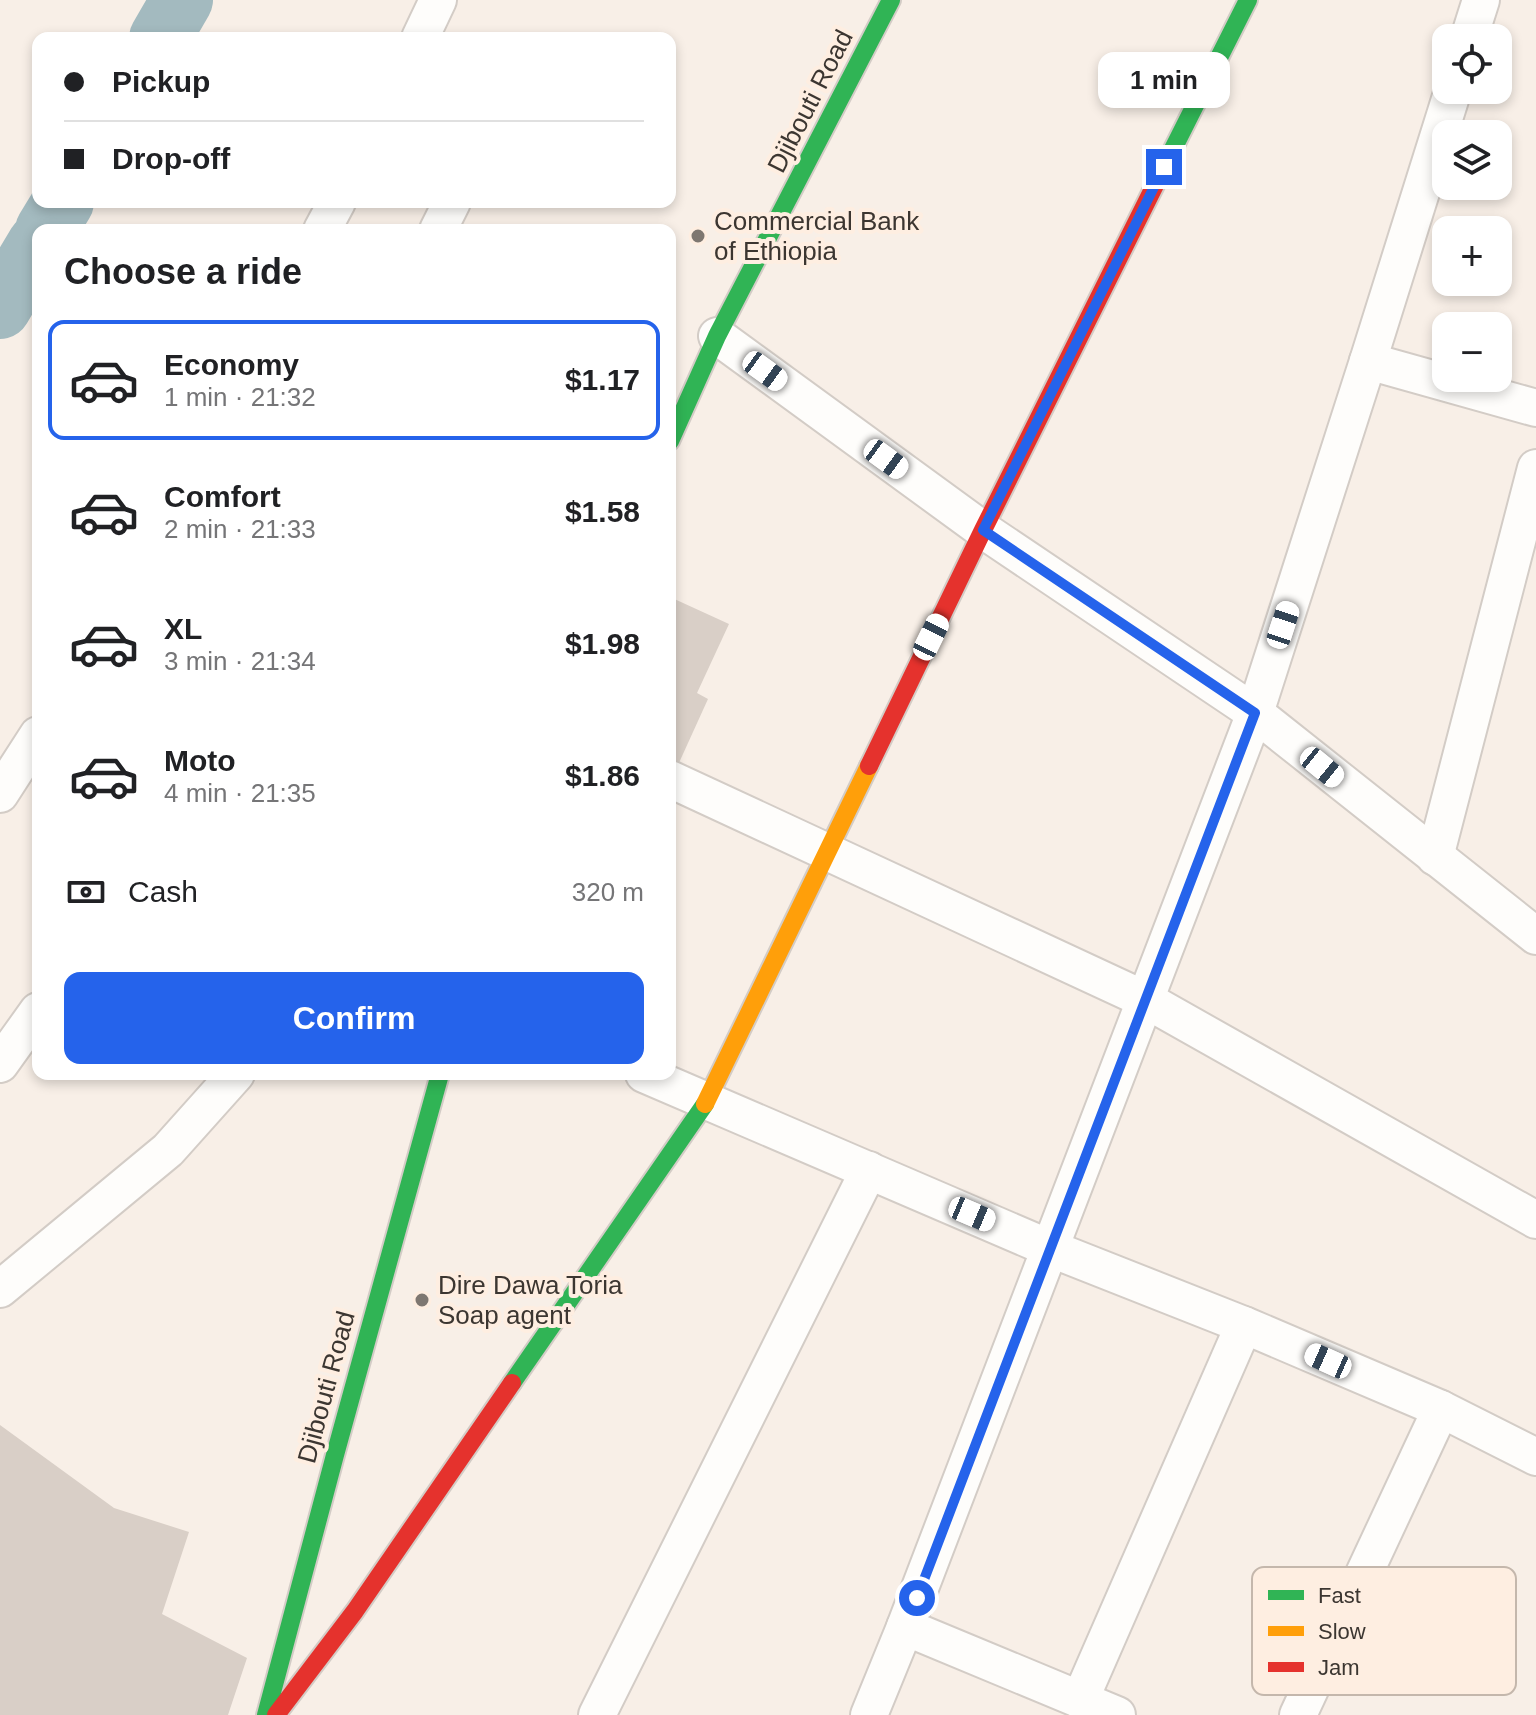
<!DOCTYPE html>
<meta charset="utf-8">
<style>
body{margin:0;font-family:Helvetica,sans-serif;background:#f2f2f2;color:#202124;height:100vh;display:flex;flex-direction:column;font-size:30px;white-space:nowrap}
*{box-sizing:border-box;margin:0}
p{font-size:26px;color:#757577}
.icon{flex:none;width:44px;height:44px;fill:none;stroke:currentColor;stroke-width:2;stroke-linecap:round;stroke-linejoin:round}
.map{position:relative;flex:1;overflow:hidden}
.drawer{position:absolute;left:32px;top:224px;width:644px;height:856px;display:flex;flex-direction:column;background:#fff;border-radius:16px;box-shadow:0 4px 12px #0003}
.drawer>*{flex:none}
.top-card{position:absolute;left:32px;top:32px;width:644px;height:176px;border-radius:16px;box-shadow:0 4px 12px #0003;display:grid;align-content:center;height:176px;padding:0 32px;background:#fff}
.controls{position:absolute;left:1432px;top:24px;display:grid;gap:16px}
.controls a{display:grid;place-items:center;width:80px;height:80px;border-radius:16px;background:#fff;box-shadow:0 4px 12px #0003;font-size:40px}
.end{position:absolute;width:36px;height:36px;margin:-18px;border:10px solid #2563eb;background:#fff;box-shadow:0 0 0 4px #fff}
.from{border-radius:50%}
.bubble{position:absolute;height:56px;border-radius:16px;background:#fff;box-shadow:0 4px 12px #0003;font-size:26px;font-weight:700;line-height:56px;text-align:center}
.car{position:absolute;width:24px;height:48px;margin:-24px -12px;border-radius:10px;box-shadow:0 0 6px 2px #0007;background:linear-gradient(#fff 24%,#345 0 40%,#fff 0 76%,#345 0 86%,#fff 0)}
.top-card b{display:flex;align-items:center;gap:28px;height:76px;font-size:30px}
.top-card b+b{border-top:2px solid #e0e0e0}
.top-card i{width:20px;height:20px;background:#202124}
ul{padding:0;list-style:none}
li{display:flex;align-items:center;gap:24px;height:120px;margin:0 16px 12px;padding:0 16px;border:4px solid transparent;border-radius:16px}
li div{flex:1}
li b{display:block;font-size:30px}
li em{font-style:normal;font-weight:700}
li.current{border-color:#2563eb}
li>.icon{width:72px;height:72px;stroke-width:1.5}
h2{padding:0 32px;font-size:36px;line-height:96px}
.pay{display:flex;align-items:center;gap:20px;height:88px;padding:0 32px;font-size:30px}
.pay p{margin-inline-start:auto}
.primary-button{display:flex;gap:16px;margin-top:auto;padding:16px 32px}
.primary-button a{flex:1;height:92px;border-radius:16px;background:#2563eb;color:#fff;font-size:32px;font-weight:700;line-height:92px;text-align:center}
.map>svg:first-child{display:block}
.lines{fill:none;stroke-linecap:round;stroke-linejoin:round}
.river{stroke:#a3babf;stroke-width:62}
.building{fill:#d9cfc7}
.street-casing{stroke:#d3ccc6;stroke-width:40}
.fast-casing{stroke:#d3ccc6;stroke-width:22}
.slow-casing{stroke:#d3ccc6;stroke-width:22}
.jam-casing{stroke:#d3ccc6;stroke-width:22}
.street{stroke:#fefdfb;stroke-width:36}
.fast{stroke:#30b455;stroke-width:18}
.slow{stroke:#ff9f0a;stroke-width:18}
.jam{stroke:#e5322d;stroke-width:18}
.route{stroke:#2563eb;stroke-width:10}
.poi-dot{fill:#7e7771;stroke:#feeee1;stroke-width:3}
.labels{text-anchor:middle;stroke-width:8;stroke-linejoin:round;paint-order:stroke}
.street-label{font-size:26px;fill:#3c3631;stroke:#feeee1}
.poi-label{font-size:26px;fill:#3c3631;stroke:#feeee1;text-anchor:start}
.key{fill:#feeee1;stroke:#c4b7ac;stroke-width:2}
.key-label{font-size:22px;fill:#3c3631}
</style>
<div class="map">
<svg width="1536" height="1715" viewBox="0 0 1536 1715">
<rect width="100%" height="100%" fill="#f8efe7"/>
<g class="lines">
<g class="river">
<polyline points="160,38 182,0"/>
<polyline points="46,230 63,202"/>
<polyline points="0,308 38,244"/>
</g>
</g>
<g class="building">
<polygon points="670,597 729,624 697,693 708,699 678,765 670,761"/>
<polygon points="0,1425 114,1508 189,1532 162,1614 247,1658 228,1715 0,1715"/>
</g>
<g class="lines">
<defs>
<g id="street">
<polyline points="420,38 438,0"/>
<polyline points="1469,38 1481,0"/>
<polyline points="322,230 337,202"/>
<polyline points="438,230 452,202"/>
<polyline points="717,336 983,530 1255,713 1536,936"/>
<polyline points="1368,361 1536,408"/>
<polyline points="670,779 1146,1000 1536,1220"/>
<polyline points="0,794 38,735"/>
<polyline points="1435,857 1536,468"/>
<polyline points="0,1064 38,1011"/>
<polyline points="644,1074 1049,1248 1244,1325 1441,1409 1536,1457"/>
<polyline points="0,1289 168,1150 236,1074"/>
<polyline points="905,1627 1117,1715"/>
<polyline points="1080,1700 1244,1325"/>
<polyline points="597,1715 869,1170"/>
<polyline points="869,1715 905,1627 1255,713 1368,361 1453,90"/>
<polyline points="1298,1715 1441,1409"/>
</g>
<g id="fast">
<polyline points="1168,159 1248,0"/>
<polyline points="670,441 717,336 891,0"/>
<polyline points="512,1383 705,1104"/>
<polyline points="266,1715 335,1455 440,1074"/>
</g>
<polyline id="slow" points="705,1104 869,766"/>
<g id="jam">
<polyline points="869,766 983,530 1168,159"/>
<polyline points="276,1715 355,1611 512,1383"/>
</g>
</defs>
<use href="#street" class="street-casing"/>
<use href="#fast" class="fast-casing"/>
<use href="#slow" class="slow-casing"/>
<use href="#jam" class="jam-casing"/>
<use href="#street" class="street"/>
<use href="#fast" class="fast"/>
<use href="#slow" class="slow"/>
<use href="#jam" class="jam"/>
</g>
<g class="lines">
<polyline class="route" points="917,1598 1255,713 983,530 1164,167"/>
</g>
<g class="poi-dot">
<circle cx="698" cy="236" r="8"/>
<circle cx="422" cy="1300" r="8"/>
</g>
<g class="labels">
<g class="street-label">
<text transform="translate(810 101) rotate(-63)" y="9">Djibouti Road</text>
<text transform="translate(326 1387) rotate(-75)" y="9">Djibouti Road</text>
</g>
<g class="poi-label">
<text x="714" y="230">Commercial Bank<tspan x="714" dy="30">of Ethiopia</tspan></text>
<text x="438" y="1294">Dire Dawa Toria<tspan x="438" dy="30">Soap agent</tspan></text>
</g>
</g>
<rect x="1252" y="1567" width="264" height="128" rx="12" class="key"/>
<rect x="1268" y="1590" width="36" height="10" fill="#30b455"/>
<rect x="1268" y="1626" width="36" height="10" fill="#ff9f0a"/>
<rect x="1268" y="1662" width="36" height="10" fill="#e5322d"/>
<g class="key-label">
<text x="1318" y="1603">Fast</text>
<text x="1318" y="1639">Slow</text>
<text x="1318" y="1675">Jam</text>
</g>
</svg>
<div class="controls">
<a><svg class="icon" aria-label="locate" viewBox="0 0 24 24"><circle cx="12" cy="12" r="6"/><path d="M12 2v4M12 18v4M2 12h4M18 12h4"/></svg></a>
<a><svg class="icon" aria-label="layers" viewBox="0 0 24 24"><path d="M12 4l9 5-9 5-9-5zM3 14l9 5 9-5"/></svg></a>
<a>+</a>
<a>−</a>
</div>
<i class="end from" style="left:917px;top:1598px"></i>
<i class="end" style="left:1164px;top:167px"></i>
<div class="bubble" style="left:1098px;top:52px;width:132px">1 min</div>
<i class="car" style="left:765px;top:371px;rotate:126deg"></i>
<i class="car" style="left:886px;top:459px;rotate:126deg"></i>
<i class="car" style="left:1283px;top:625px;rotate:18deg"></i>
<i class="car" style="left:931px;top:637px;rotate:26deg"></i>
<i class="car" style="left:1322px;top:767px;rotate:129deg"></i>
<i class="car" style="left:972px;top:1214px;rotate:113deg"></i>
<i class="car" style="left:1328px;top:1361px;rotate:294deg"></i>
<div class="top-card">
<b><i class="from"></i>Pickup</b>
<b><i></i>Drop-off</b>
</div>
<section class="drawer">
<h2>Choose a ride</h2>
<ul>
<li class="current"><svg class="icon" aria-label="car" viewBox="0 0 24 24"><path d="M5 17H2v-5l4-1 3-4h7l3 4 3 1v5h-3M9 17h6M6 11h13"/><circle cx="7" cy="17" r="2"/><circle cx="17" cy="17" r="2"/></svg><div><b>Economy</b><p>1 min · 21:32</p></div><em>$1.17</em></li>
<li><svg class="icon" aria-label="car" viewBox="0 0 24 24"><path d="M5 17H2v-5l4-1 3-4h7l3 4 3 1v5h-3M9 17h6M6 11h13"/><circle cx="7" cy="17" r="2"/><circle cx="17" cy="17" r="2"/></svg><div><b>Comfort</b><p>2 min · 21:33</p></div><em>$1.58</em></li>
<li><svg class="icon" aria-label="car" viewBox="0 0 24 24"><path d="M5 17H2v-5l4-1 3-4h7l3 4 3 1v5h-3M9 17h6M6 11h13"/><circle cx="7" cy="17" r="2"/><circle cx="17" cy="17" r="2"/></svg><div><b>XL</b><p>3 min · 21:34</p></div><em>$1.98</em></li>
<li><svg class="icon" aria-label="car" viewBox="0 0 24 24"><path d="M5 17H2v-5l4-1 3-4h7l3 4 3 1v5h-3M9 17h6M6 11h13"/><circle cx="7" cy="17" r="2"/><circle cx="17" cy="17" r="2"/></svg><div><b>Moto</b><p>4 min · 21:35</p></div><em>$1.86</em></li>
</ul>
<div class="pay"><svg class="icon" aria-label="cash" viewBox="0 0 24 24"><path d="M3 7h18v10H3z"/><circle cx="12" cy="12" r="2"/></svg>Cash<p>320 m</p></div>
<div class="primary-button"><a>Confirm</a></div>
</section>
</div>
